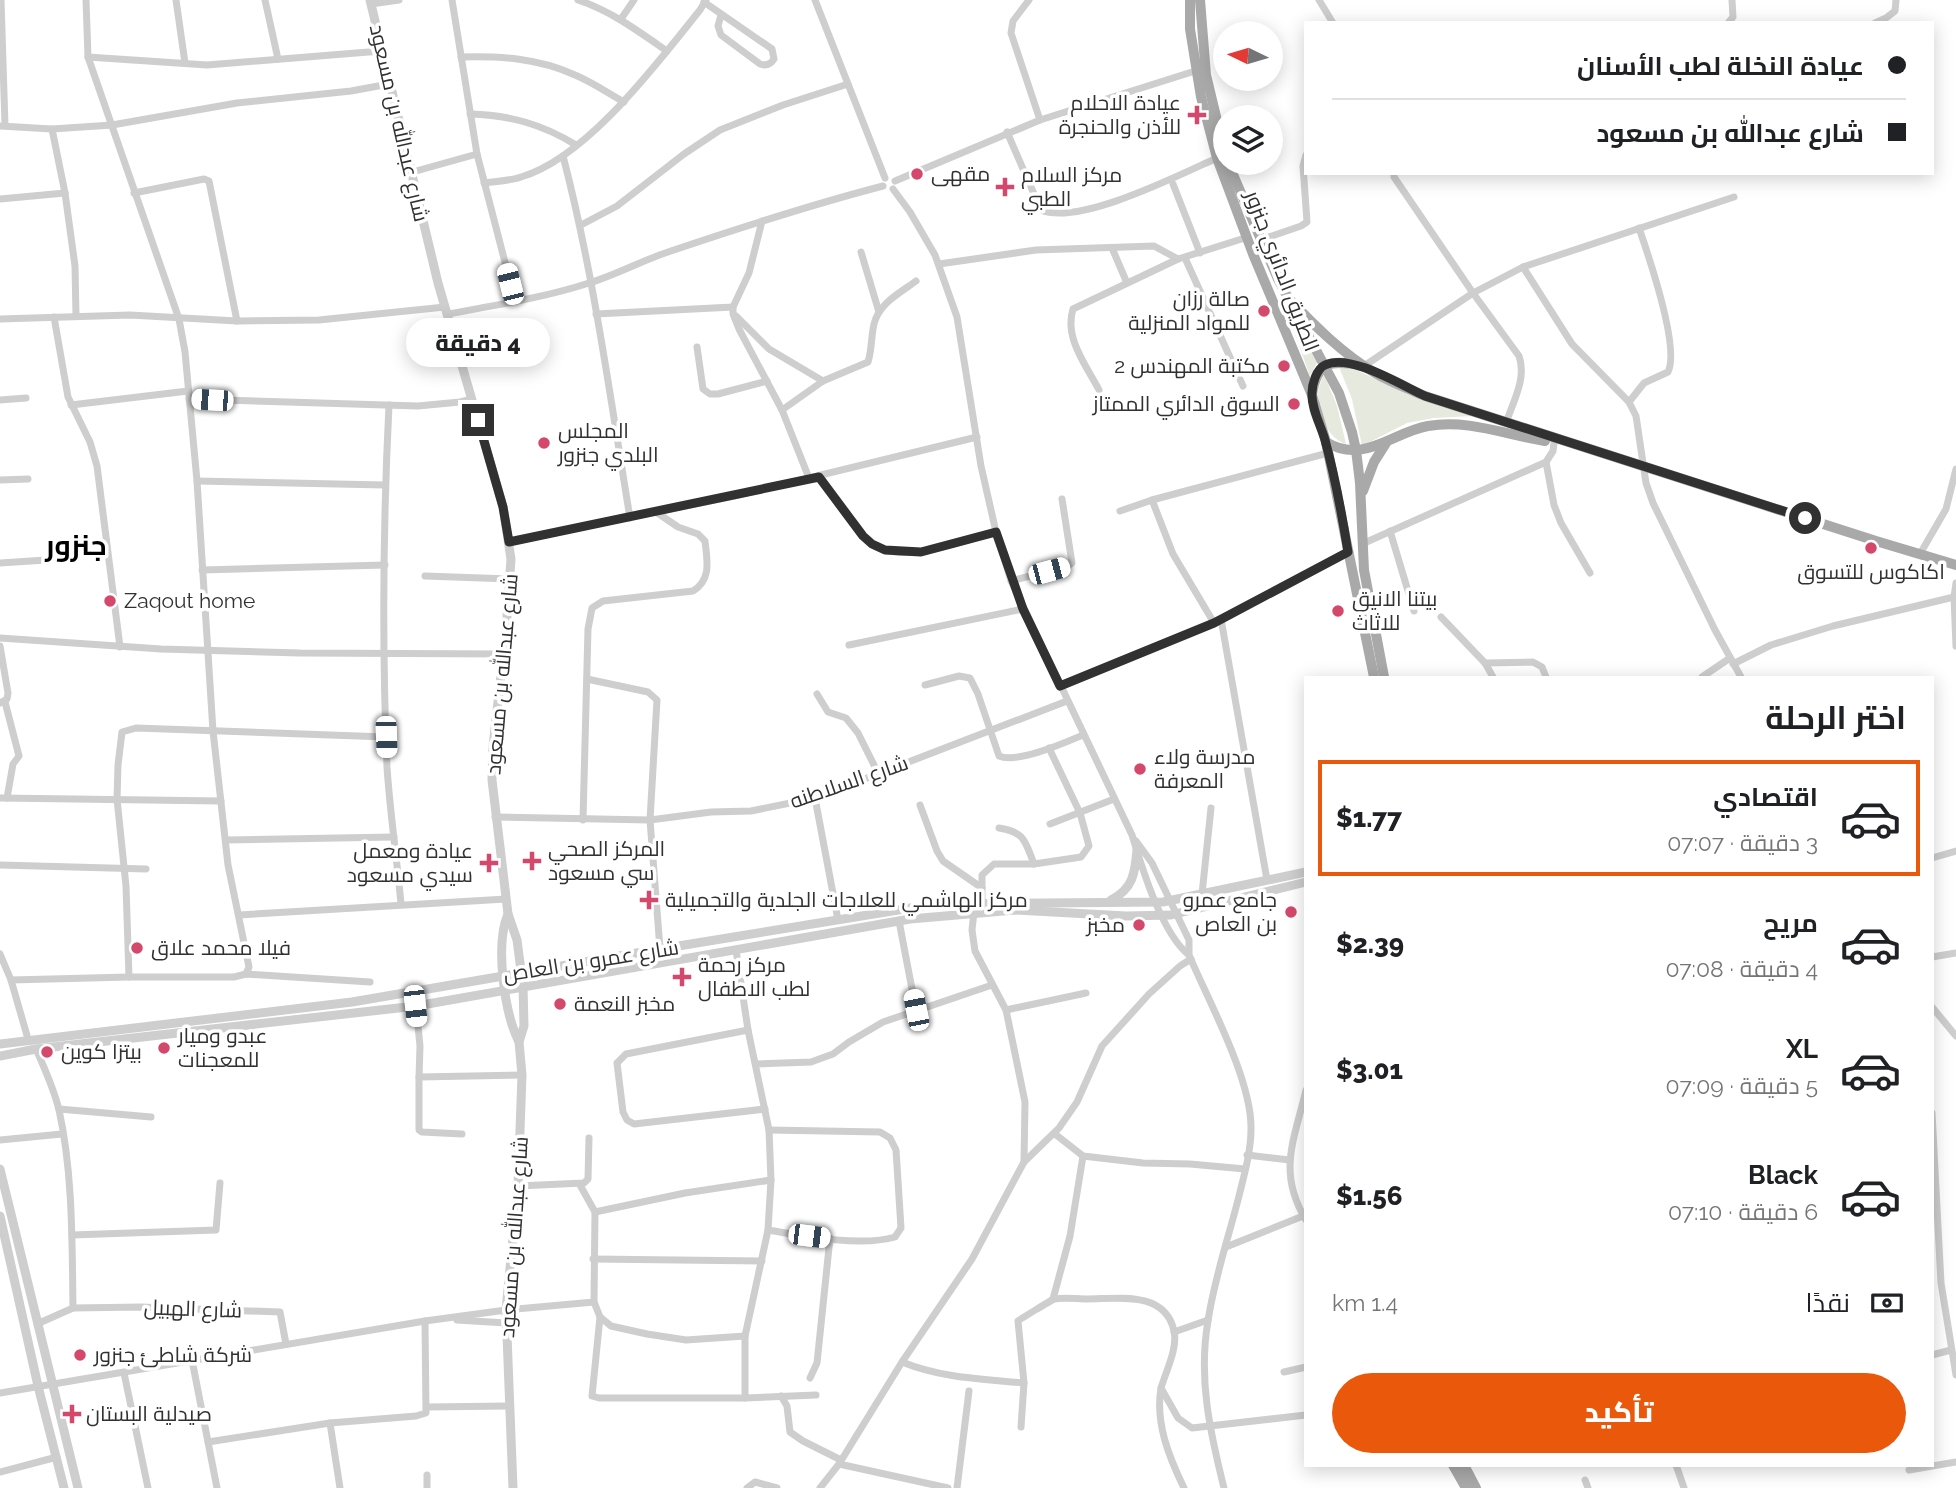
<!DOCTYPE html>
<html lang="ar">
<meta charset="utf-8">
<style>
body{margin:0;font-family:Raleway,Cairo,sans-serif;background:#f2f2f2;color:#202124;direction:rtl;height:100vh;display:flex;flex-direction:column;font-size:26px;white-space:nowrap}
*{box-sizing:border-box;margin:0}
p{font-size:23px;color:#757577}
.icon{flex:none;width:38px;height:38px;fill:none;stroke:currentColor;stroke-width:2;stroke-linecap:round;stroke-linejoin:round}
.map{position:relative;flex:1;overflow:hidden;direction:ltr}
.panel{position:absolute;left:1304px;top:676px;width:630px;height:791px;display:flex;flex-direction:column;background:#fff;border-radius:0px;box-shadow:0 4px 18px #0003;direction:rtl}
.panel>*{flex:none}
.hud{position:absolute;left:1304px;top:21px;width:630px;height:154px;border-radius:0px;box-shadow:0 4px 18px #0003;direction:rtl;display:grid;align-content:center;height:154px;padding:0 28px;background:#fff}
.needle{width:46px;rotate:275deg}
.buttons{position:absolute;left:1213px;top:21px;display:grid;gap:14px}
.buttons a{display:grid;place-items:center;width:70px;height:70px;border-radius:50%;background:#fff;box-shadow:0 4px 18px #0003;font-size:35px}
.end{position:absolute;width:32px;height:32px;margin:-16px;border:9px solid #313131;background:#fff;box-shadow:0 0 0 4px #fff}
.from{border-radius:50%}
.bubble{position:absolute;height:49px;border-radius:24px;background:#fff;box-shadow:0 4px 18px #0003;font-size:23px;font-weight:800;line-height:49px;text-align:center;direction:rtl}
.car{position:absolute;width:21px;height:42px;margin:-21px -10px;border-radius:9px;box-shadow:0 0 5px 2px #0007;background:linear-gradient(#fff 24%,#345 0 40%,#fff 0 76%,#345 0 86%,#fff 0)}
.hud b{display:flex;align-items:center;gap:24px;height:66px;font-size:26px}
.hud b+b{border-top:2px solid #e0e0e0}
.hud i{width:18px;height:18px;background:#202124}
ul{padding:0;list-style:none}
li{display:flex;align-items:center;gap:21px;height:116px;margin:0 14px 10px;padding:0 14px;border:4px solid transparent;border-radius:0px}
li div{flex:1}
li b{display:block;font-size:26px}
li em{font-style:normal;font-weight:800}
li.on{border-color:#ea580c}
li>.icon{width:63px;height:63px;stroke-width:1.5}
h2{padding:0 28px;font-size:32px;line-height:84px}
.pay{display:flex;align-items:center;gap:18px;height:77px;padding:0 28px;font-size:26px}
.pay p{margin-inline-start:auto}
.primary-button{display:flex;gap:14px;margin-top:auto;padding:14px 28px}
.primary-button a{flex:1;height:80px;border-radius:42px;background:#ea580c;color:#fff;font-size:28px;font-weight:800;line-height:80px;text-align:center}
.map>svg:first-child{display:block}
.green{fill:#e6eade}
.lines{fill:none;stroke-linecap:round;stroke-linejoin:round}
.minor{stroke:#cecece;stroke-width:7}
.tertiary{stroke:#cecece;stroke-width:9}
.primary{stroke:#a9a9a9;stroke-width:10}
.route{stroke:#313131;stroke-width:9}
.poi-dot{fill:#d4486c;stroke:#fff;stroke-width:2.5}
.labels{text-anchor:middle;stroke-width:7;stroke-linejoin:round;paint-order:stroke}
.poi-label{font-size:21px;fill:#313131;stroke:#fff;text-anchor:start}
.street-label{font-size:21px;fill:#313131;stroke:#fff}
.district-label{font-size:28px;font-weight:bold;fill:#000;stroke:#fff}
</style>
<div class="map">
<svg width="1956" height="1488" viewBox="0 0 1956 1488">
<rect width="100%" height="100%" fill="#fff"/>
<g class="green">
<polygon points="1284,304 1318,361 1310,376"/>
<polygon points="1346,365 1409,395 1474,416 1434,418 1407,423 1362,446 1352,399 1339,367"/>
<path d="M 1324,374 L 1337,406 L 1346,444 C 1328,439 1318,414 1318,397 C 1318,389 1321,381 1324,374 Z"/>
</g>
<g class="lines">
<g class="minor">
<polyline points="1,0 5,125"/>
<polyline points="86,0 88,57 179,319 185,352 197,481 213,731 228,865 249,967 246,974"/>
<polyline points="176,0 185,63"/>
<polyline points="265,0 278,59"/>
<polyline points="452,0 477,154 515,301"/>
<path d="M 578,0 C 611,11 638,31 667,51"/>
<polyline points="815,0 885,178"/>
<polyline points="1029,0 1013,21 1011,33 1040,120"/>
<polyline points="1319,0 1333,23"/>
<path d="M 704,2 L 772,49 L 774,59 C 771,64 766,66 760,64 L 721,35 L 718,26 L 721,15"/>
<polyline points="371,4 399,0"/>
<polyline points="621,19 634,0"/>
<polyline points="1728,23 1733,17 1732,0"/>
<polyline points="1875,23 1886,18 1895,11 1896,0"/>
<polyline points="88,57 207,65 381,51"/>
<path d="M 461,57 C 500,56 538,58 575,75 C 592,82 608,93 624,102"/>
<path d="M 470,114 C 509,115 542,124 576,145"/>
<polyline points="0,126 52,129 112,125 237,103 351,91 389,84"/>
<polyline points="52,129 65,193 75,266 76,316"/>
<path d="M 1007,132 L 1041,210 C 1079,226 1179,175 1217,158"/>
<path d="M 563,156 C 594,275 610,397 630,518"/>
<polyline points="409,173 477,154"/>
<path d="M 1394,173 L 1394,177 L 1473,293 L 1519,356 C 1527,378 1513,402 1506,423"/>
<polyline points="895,181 1040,120 1195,71"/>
<path d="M 484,183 C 496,181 510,181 521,177 C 587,158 658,62 700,10 L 706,0"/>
<polyline points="1173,184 1200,253"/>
<path d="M 893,189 L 910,212 L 935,255 L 957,317 L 981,466 L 996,532 L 1011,581 L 1132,835 C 1142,868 1162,934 1189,955"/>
<polyline points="134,193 204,179 209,181 237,321"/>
<polyline points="0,199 65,193"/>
<polyline points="762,221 749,273 733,307 733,314 739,329 782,410 809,478"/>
<polyline points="581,225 617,206 684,154 720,130 783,105 848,84"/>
<polyline points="1260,240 1301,226 1307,222 1303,166 1306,155"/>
<polyline points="1112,248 1127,283"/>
<polyline points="861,252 879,312"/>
<polyline points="1185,258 1243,386"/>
<polyline points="939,264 1036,250 1154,246 1178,259"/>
<polyline points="1523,267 1572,344 1629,402 1636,416 1646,483 1653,503 1715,630 1741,677"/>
<path d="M 448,314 C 495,305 543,298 589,283 C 616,275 641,261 668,252 C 739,228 810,205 883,186"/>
<polyline points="596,314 733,307"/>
<polyline points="736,316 769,349 823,381"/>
<polyline points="54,317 68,397 90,442 97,466 120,647"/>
<polyline points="0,319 130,315 237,321 319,320 445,307"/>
<polyline points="697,347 703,389 710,394 718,394 767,381"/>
<polyline points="1364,366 1473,293 1523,267 1734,197"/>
<path d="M 1099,390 C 1086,365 1064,338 1073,309 L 1178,259 L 1248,237"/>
<polyline points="189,399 418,406 460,402 472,399"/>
<polyline points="0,400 26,398"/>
<path d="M 1629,402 L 1644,383 L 1668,372 C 1680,348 1649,257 1639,228"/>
<polyline points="71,405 188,391"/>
<path d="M 389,405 C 383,525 382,647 387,767 C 390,813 397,859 401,904"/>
<path d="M 782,410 L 823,381 L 868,362 C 872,349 871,337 874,324 C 879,303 900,293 916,281"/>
<polyline points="1546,462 1554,505 1561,523 1590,573"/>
<path d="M 819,477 C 832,494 854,529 869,542 C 900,567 962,541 996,532"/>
<polyline points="0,480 28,479"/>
<polyline points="197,481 385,485"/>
<polyline points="1120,511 1152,500"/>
<polyline points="1390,531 1414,611"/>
<polyline points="509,542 739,495 977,437"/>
<polyline points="1362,544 1546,462 1553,451 1554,443"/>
<polyline points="1920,554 1946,509 1956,469"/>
<polyline points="0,563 46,560"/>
<polyline points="202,570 385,565"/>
<polyline points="425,576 511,579"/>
<polyline points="1011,581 1068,566 1072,563 1062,499"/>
<polyline points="1956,583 1954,597 1956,646"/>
<polyline points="1441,617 1485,663 1533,662 1542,667 1546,677"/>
<polyline points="1221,619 1267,880"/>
<polyline points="1214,623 1173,554 1152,500 1328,453"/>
<polyline points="0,638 161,649 300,653 503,654"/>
<polyline points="849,645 1023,609"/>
<polyline points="0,646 8,693 7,699 0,703"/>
<polyline points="1485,663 1493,677"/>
<polyline points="1733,664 1771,645 1833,626 1954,597"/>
<polyline points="1702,677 1730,658"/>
<polyline points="587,679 648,692 657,700 650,820 660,949"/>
<path d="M 925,685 L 959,676 L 970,678 L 978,694 L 999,756 C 1017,764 1064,743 1083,735"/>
<polyline points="1060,686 1214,623 1348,552"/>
<polyline points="817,694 828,712 846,718 858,733 878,773"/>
<polyline points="5,702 19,756 13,764 7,798"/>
<polyline points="0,798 221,801"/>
<polyline points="815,798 838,920"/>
<polyline points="920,805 937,851 943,861 982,888"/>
<polyline points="495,817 650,820 711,812 751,811 815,798 1067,701"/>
<path d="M 583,820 L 588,629 L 592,608 L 603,601 L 693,591 C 712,579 707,560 705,541 L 698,534 L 678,527 L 656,512"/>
<polyline points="1050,824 1114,799"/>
<path d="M 999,828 C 1025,832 1025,841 1034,864"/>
<polyline points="226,840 394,837"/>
<path d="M 1136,841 L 1152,863 L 1189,940 L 1189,955 C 1209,1002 1252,1080 1251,1129 C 1251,1150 1245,1172 1240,1192 C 1230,1233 1214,1279 1208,1321 C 1198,1378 1210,1432 1224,1488"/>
<polyline points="1932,858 1956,851"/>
<polyline points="0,865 146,869"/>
<polyline points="1202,894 1211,808"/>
<polyline points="982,902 982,875 994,864 1034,864 1081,857 1089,846 1080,813 1049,748"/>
<polyline points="239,915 506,899"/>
<polyline points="899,921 916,1010"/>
<polyline points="736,950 748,1030 769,1130 771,1180 768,1230 745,1336 745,1398 816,1395"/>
<polyline points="0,954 11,980 28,1039"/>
<polyline points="1932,957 1956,953"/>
<polyline points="129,977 126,886 117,799 118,765 122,732 136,728 386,737"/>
<polyline points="11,980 129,977 234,977 246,974 370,982"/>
<polyline points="416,1006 420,1046 419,1077 522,1075"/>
<polyline points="1932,1007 1956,1036"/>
<polyline points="1006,1010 1086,993"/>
<polyline points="748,1030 626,1054 617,1063 623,1112 627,1120 634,1124 765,1109"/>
<path d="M 36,1049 C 45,1069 54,1089 59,1110 C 73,1173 72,1243 73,1308 L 37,1324"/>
<polyline points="757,1064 811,1062 833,1054 849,1042 883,1022 992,985"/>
<polyline points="419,1077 419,1130 422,1132 462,1134"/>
<path d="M 1306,1090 C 1294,1141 1277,1172 1306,1220"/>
<polyline points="59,1109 151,1117"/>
<polyline points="1932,1113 1941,1283 1956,1375"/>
<polyline points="1055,1134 1083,1156 1143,1163 1190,1164 1245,1169"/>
<polyline points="0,1140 62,1134"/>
<polyline points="1247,1155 1290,1160"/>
<polyline points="1024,1162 1059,1128 1077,1102 1102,1046 1149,994 1180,966 1191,959"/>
<polyline points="518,1186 584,1183 588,1179 589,1138"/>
<polyline points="595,1212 685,1193 771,1180"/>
<path d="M 768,1230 C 803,1236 861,1247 895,1237 L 901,1228 L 896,1150 L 890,1138 L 880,1132 L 769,1130"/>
<polyline points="72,1235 216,1230 220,1183"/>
<polyline points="1226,1247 1303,1216"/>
<polyline points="593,1259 762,1261"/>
<polyline points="1053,1299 1070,1236 1083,1156"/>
<polyline points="594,1302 600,1317 611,1326 647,1334 686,1340 745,1336"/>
<polyline points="73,1308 141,1307 280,1312 286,1344"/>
<polyline points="600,1317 592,1396 599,1398 745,1398"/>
<polyline points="457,1320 506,1323"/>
<polyline points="1174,1332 1208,1320"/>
<polyline points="1932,1355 1951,1350"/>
<polyline points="192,1360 217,1488"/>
<path d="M 902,1362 C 941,1378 982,1379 1024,1383"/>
<polyline points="1284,1372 1306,1367"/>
<polyline points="124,1373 148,1488"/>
<polyline points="810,1378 817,1363 830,1238"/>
<path d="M 1161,1388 C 1155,1423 1169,1457 1184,1488"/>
<polyline points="0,1393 425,1321 506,1310 594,1302 595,1212 580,1185"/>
<polyline points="781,1396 787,1406 790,1432 803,1441 841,1460"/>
<polyline points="428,1407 508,1406"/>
<polyline points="330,1423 340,1488"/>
<path d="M 1021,1427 L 1024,1383 L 1018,1321 C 1020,1319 1052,1300 1054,1299 C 1064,1297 1077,1299 1087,1299 C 1117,1299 1165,1290 1174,1331 C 1178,1348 1166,1371 1161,1388 L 1178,1418 L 1192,1428 L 1306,1415"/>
<polyline points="208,1442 330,1423 416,1416 426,1413 425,1321"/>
<polyline points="839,1464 948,1488"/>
<polyline points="1676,1465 1684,1488"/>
<polyline points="1909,1470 1956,1462"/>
<polyline points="0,1472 57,1457"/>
<polyline points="427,1475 427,1488"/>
<polyline points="1585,1480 1588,1488"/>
<polyline points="747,1488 755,1482 777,1488"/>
<polyline points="820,1488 839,1464 902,1362 972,1259 1024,1162 1025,1102 1006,1010 975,951 972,930 974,912"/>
<polyline points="957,1488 969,1391"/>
</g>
<g class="tertiary">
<polyline points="370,0 438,283 503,507 511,559 506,631 493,746 492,780 508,914 517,940 523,986 524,1026 519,1042 522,1075 518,1186 506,1310 513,1488"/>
<path d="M 1111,900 C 1133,889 1135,873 1137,850"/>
<path d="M 508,914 C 495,944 504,1012 519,1042"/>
<polyline points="0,1044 352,1002 660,949 935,904 1163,902 1306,872"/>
<polyline points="0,1056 36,1049 416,1006 910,919 1015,910 1126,916 1171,915 1306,882"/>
<polyline points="0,1169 78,1488"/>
<polyline points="0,1216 38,1386 64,1488"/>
</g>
<g class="primary">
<polyline points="1190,0 1190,29 1201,97 1217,158 1253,254 1312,395 1326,442 1374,677"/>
<polyline points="1200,0 1206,75 1225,154"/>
<polyline points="1228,163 1278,279 1339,393 1352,432 1356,450 1360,483 1364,570 1384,677"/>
<path d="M 1290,300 C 1316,327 1342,353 1375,373 C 1390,382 1409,389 1425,396 L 1876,541 L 1956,565"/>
<path d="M 1312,395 C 1317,361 1330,360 1361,365"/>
<path d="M 1326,442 C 1363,465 1393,432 1428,426 C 1468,419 1506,435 1545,441"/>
<polyline points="1363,491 1374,462 1386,443"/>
<polyline points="1453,1465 1466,1488"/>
<polyline points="1464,1465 1476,1488"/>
</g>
</g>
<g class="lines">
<path class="route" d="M 478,420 L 503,507 L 509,542 L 819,477 L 863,536 L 872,544 L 885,550 L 921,552 L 996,532 L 1023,609 L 1060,686 L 1214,623 L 1348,552 C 1342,514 1335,477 1325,440 C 1321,426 1311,408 1312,393 C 1312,385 1316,369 1325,365 C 1350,353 1401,385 1425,396 L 1805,518"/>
</g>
<g class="poi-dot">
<path d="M1193.5 104.5h7v7h7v7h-7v7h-7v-7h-7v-7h7z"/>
<circle cx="917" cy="174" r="7"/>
<path d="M1001.5 176.5h7v7h7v7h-7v7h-7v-7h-7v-7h7z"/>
<circle cx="1264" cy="311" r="7"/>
<circle cx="1284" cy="366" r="7"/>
<circle cx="1294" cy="404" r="7"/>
<circle cx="544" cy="443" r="7"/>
<circle cx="1871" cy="548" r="7"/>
<circle cx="110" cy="601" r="7"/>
<circle cx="1338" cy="611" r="7"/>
<circle cx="1140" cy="769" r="7"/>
<path d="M528.5 850.5h7v7h7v7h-7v7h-7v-7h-7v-7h7z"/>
<path d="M485.5 852.5h7v7h7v7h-7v7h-7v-7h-7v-7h7z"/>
<path d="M645.5 889.5h7v7h7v7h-7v7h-7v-7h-7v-7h7z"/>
<circle cx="1291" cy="912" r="7"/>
<circle cx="1139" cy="925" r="7"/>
<circle cx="137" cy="948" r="7"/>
<path d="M678.5 966.5h7v7h7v7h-7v7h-7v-7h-7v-7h7z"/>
<circle cx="560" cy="1004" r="7"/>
<circle cx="164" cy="1048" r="7"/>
<circle cx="47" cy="1052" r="7"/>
<circle cx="80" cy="1355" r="7"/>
<path d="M68.5 1403.5h7v7h7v7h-7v7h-7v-7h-7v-7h7z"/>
</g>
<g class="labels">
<g class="poi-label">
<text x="1181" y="110" text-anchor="end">عيادة الاحلام<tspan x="1181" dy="24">للأذن والحنجرة</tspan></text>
<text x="931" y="181">مقهى</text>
<text x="1021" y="182">مركز السلام<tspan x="1021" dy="24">الطبي</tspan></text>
<text x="1250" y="306" text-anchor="end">صالة رزان<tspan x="1250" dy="24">للمواد المنزلية</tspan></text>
<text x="1270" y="373" text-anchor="end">مكتبة المهندس 2</text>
<text x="1280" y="411" text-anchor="end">السوق الدائري الممتاز</text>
<text x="558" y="438">المجلس<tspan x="558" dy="24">البلدي جنزور</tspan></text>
<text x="1871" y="579" text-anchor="middle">اكاكوس للتسوق</text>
<text x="1352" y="606">بيتنا الانيق<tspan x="1352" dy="24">للاثاث</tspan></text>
<text x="124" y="608">Zaqout home</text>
<text x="1154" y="764">مدرسة ولاء<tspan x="1154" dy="24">المعرفة</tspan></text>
<text x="548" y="856">المركز الصحي<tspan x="548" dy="24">سي مسعود</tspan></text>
<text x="473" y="858" text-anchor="end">عيادة ومعمل<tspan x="473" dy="24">سيدي مسعود</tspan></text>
<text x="665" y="907">مركز الهاشمي للعلاجات الجلدية والتجميلية</text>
<text x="1277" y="907" text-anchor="end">جامع عمرو<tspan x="1277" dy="24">بن العاص</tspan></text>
<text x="1125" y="932" text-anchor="end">مخبز</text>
<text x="151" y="955">فيلا محمد علاق</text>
<text x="698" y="972">مركز رحمة<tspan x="698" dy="24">لطب الاطفال</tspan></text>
<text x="574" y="1011">مخبز النعمة</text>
<text x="178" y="1043">عبدو وميار<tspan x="178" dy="24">للمعجنات</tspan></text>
<text x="61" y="1059">بيتزا كوين</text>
<text x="94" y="1362">شركة شاطئ جنزور</text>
<text x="86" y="1421">صيدلية البستان</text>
</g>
<g class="street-label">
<text transform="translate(399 123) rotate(77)" y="7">شارع عبدالله بن مسعود</text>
<text transform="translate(1282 271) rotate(69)" y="7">الطريق الدائري جنزور</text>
<text transform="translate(502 674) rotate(-85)" y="7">شارع عبدالله بن مسعود</text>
<text transform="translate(849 782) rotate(-19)" y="7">شارع السلاطنه</text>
<text transform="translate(591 961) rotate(-9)" y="7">شارع عمرو بن العاص</text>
<text transform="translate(514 1237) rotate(-86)" y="7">شارع عبدالله بن مسعود</text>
<text transform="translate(193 1309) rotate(2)" y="7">شارع الهبيل</text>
</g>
<g class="district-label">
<text x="76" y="555">جنزور</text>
</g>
</g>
</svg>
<div class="buttons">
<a><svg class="needle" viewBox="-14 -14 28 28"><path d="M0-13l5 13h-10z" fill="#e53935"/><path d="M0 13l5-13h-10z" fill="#757577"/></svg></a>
<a><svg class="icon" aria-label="layers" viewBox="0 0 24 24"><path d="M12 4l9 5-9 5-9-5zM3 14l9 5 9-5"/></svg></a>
</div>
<i class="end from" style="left:1805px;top:518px"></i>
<i class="end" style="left:478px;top:420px"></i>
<div class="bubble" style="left:406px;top:318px;width:144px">4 دقيقة</div>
<i class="car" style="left:510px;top:284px;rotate:346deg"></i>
<i class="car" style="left:212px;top:400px;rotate:273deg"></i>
<i class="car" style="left:1049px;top:571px;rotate:75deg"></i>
<i class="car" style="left:386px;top:737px;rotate:178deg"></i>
<i class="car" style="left:415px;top:1006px;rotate:174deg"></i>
<i class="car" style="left:916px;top:1010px;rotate:349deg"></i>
<i class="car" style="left:809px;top:1236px;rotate:97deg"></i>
<div class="hud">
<b><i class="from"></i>عيادة النخلة لطب الأسنان</b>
<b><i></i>شارع عبدالله بن مسعود</b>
</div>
<section class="panel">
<h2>اختر الرحلة</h2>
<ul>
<li class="on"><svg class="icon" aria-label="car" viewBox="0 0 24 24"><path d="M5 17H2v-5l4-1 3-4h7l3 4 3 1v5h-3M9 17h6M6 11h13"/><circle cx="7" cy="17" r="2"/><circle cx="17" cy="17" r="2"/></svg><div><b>اقتصادي</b><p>3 دقيقة · 07:07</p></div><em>$1.77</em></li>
<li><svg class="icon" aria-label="car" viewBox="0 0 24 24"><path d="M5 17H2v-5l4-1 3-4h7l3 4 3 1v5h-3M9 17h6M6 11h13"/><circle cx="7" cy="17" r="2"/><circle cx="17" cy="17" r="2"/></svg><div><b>مريح</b><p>4 دقيقة · 07:08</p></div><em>$2.39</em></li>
<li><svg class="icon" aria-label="car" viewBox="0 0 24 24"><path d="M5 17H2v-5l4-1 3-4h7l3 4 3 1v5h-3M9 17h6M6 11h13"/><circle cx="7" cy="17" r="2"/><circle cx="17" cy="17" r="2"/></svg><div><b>XL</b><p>5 دقيقة · 07:09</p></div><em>$3.01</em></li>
<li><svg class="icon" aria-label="car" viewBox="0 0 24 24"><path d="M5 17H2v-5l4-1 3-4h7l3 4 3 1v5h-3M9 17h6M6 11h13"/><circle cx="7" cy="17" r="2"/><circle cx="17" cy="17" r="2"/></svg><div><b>Black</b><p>6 دقيقة · 07:10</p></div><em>$1.56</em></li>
</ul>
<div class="pay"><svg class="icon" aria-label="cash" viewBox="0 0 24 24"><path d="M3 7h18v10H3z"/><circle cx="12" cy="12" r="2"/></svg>نقدًا<p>1.4 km</p></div>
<div class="primary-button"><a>تأكيد</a></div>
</section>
</div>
